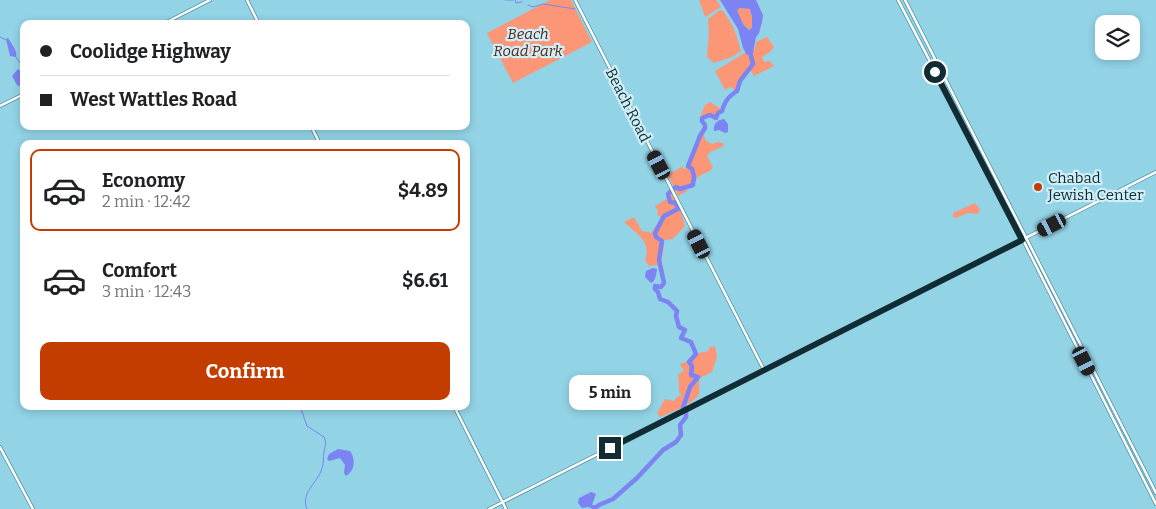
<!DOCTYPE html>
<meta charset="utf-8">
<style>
body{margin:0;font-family:Bitter,serif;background:#f2f2f2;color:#202124;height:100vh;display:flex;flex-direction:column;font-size:19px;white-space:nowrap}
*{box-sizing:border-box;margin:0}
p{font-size:16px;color:#757577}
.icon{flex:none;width:28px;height:28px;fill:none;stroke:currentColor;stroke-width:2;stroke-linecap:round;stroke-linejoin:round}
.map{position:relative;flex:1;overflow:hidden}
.drawer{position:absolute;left:20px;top:140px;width:450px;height:270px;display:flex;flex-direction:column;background:#fff;border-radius:10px;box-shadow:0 2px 8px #0003}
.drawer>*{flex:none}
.top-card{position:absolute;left:20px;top:20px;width:450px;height:110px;border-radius:10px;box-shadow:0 2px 8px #0003;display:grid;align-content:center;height:110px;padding:0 20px;background:#fff}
.tools{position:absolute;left:1095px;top:15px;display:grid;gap:10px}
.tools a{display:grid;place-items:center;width:45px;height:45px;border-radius:10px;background:#fff;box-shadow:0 2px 8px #0003;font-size:25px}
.end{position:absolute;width:22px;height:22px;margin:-11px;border:6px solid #112c33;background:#fff;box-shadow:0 0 0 2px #fff}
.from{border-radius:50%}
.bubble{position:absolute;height:35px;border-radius:10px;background:#fff;box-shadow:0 2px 8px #0003;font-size:16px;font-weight:700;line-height:35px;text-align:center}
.car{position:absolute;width:15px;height:30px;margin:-15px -8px;border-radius:6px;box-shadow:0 0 4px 1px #0007;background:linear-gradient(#222 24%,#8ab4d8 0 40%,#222 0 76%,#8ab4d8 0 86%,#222 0)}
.top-card b{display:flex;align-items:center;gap:18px;height:48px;font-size:19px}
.top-card b+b{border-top:1px solid #e0e0e0}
.top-card i{width:12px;height:12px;background:#202124}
ul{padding:9px 0 0;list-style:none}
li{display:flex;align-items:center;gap:15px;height:82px;margin:0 10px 8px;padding:0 10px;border:2px solid transparent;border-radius:10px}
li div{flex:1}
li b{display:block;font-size:19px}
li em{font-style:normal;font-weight:700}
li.selected{border-color:#c33d00}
li>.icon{width:45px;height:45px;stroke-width:1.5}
.cta{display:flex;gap:10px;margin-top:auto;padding:10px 20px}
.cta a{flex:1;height:58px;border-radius:10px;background:#c33d00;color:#fff;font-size:20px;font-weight:700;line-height:58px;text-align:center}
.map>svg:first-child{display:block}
.green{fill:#fb9777}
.water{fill:#7c83f2;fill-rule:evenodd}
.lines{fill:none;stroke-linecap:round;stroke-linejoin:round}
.stream{stroke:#7c83f2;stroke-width:1}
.river{stroke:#7c83f2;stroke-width:4.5}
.tertiary-casing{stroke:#5493a5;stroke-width:4}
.secondary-casing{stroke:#5493a5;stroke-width:4}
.tertiary{stroke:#fff;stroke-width:2.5}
.secondary{stroke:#fff;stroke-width:2.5}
.route{stroke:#112c33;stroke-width:6}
.poi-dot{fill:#c33d00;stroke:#cfeef7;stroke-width:2}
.labels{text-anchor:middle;stroke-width:4.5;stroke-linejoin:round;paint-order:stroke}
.park-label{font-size:15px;font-style:italic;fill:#562515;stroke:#cfeef7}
.street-label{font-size:15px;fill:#112c33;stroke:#cfeef7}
.poi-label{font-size:15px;fill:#112c33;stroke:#cfeef7;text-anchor:start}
</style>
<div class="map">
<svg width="1156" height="509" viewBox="0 0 1156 509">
<rect width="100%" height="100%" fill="#92d3e6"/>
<g class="green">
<polygon points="550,0 571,0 592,42 513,83 487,33"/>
<polygon points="699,0 716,0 721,7 705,17"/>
<path d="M 740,8 L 750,9 L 752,17 L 752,28 L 749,30 C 747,26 744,26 742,23 C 740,19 739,14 737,10 Z"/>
<path d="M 720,10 L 722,10 C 734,25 736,33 741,51 L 732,57 L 714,63 L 707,57 L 709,32 L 708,19 Z"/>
<path d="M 767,37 L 774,47 L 771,51 L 762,57 L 764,62 L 770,61 L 774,66 L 754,76 L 751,71 C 741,73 739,83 734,91 L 733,88 L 730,87 L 725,90 L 715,71 L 746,52 L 748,55 L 755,49 L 756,42 Z"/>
<polygon points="710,102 721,109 715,116 711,114 702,117 701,114 705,105"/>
<path d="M 702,131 L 706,141 L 712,144 L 718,142 L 723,143 L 724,146 L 710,152 L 707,156 L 713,168 C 702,178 698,170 694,187 L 686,188 L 687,191 L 678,196 L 668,175 L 683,166 L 683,169 L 685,169 L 699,133 Z"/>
<path d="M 669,190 L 680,208 L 685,226 L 673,239 L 664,240 C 664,251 661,258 662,268 L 657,265 L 649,266 L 645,260 C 652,241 636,234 624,222 L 634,217 L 642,231 L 651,233 L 660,220 L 663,220 L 657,214 L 658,211 L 655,206 L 667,199 L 666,194 Z"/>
<polygon points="975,203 980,209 978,214 968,213 956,218 953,217 953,213"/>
<path d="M 715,346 L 717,357 L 712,372 L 700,378 C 698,384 700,390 699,394 C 695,403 670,413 660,417 L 657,413 L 665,399 L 674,401 L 677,397 L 682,395 L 679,393 C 679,386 679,382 678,375 L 684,370 L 682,368 L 680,364 L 686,362 L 695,354 L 708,351 L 710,347 Z"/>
</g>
<g class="water">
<path d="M 720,0 L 756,0 L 763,15 L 762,22 L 759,33 L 756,37 L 753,53 L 747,55 L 743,48 L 738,29 ZM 740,8 L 750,9 L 752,17 L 752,28 L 749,30 L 743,24 L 737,10 Z"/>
<path d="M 6,39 L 8,38 C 11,43 18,51 16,57 L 10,56 Z"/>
<polygon points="18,69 22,72 20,73 20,80 24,83 21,87 17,85 12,76"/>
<path d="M 724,119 L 728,124 L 728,132 L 725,133 L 719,130 L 714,131 C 713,124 717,120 724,119 Z"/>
<path d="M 653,268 L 657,269 C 656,274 656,281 651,283 L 645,277 L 646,271 Z"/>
<path d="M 338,449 L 350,451 C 356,459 355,471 346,476 L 344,473 L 345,465 L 340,458 L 329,461 L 327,459 L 329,454 Z"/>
<polygon points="591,492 596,494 592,505 596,505 596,507 594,509 588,507 582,508 578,503 579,498"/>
</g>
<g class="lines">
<g class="stream">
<polyline points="505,0 513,0"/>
<polyline points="515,0 516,3 522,2"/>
<polyline points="528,5 533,7 543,4 575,9"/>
<polyline points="0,37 6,40"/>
<polyline points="16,57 24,69"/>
<path d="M 300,406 L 307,426 L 324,437 C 327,443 325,446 324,452 C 323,458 324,465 321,471 C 316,484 300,494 307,509"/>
</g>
<g class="river">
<path d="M 683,408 L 690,387 L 698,377 L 691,375 L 692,366 L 689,362 L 696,354 L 691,342 L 681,338 L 685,330 L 679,327 L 676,316 L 677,311 L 668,302 L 660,299 L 658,292 L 655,289 L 655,286 L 661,287 L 664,283 L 659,260 L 662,241 L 656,237 L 655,233 L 664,216 L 678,209 L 676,203 L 670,202 L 668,194 L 676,187 L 680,189 L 693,185 L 694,176 L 692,169 L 688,166 L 700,136 L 705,128 L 705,125 L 702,121 L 702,118 L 710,115 L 716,118 L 718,113 L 722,111 C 725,101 728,97 737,91 L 740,81 L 753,64 L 749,48"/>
<polyline points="594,509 599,505 613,499 637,478 663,450 676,442 681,435 680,425 686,417 686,412"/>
</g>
<defs>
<g id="tertiary">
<polyline points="247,0 259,24"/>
<polyline points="575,0 764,370"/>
<polyline points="311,126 320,144"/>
<polyline points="454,406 506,509"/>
<polyline points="0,447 33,509"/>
<polyline points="489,509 1156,172"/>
</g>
<g id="secondary">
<polyline points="898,0 1020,234 1156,504"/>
<polyline points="905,0 1156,493"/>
<polyline points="163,24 210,0"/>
<polyline points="0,106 24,94"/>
</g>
</defs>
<use href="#tertiary" class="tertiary-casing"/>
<use href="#secondary" class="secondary-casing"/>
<use href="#tertiary" class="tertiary"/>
<use href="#secondary" class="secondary"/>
</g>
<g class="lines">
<polyline class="route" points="610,448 1022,240 935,72"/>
</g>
<circle class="poi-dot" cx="1038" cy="187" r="5"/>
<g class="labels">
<g class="park-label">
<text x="528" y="39">Beach<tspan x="528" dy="17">Road Park</tspan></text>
</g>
<g class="street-label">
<text transform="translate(628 105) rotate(63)" y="5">Beach Road</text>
</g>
<g class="poi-label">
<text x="1048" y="183">Chabad<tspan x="1048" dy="17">Jewish Center</tspan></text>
</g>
</g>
</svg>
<div class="tools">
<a><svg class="icon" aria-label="layers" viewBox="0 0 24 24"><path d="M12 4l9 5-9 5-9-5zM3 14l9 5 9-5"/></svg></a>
</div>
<i class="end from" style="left:935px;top:72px"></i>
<i class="end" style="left:610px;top:448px"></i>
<div class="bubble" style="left:569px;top:375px;width:82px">5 min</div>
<i class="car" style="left:659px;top:165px;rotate:332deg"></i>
<i class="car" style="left:1052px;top:225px;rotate:243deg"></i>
<i class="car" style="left:699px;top:244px;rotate:333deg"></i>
<i class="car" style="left:1084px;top:361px;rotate:153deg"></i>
<div class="top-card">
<b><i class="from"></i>Coolidge Highway</b>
<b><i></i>West Wattles Road</b>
</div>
<section class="drawer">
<ul>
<li class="selected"><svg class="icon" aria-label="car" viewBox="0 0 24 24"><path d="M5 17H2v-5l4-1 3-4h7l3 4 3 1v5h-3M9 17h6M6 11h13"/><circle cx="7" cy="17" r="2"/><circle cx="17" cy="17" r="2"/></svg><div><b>Economy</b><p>2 min · 12:42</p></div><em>$4.89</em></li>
<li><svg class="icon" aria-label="car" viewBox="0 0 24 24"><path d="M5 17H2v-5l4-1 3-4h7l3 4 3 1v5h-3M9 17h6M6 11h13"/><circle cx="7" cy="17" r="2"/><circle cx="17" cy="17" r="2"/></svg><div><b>Comfort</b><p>3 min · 12:43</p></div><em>$6.61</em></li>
</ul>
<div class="cta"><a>Confirm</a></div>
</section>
</div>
